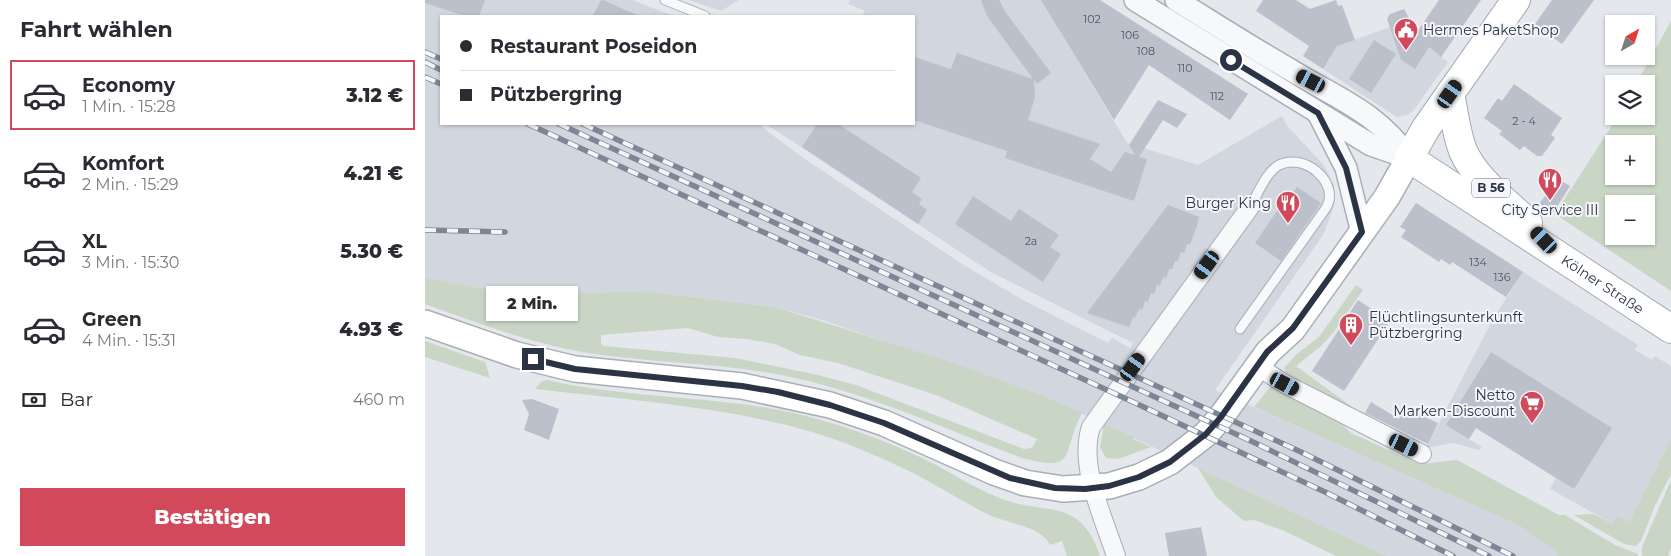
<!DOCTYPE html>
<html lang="de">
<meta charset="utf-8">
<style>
body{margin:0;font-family:Montserrat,sans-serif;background:#f7f7f7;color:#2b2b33;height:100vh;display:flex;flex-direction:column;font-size:19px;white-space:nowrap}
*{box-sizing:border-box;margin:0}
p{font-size:16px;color:#7c7c81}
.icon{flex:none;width:28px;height:28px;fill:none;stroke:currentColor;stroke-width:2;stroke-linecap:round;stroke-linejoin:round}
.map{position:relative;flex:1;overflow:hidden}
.details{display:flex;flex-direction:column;background:#fff;width:425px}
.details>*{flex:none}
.banner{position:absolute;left:15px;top:15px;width:475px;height:110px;border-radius:0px;box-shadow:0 1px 4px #0004;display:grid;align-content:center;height:110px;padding:0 20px;background:#fff}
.needle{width:32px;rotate:39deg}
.buttons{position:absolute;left:1180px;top:15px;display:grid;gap:10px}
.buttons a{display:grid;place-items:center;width:50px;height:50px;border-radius:0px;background:#fff;box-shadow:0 1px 4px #0004;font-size:25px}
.end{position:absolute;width:22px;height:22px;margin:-11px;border:6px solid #2b3445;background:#fff;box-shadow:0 0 0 2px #fff}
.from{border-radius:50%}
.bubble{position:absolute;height:35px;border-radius:0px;background:#fff;box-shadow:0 1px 4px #0004;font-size:16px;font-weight:800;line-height:35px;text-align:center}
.car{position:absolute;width:15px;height:30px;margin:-15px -8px;border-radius:6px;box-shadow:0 0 4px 1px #0007;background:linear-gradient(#222 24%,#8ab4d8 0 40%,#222 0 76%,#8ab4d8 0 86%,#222 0)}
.banner b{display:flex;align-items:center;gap:18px;height:48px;font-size:19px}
.banner b+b{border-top:1px solid #e1e1e2}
.banner i{width:12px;height:12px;background:#2b2b33}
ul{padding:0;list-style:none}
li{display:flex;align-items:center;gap:15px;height:70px;margin:0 10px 8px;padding:0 10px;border:2px solid transparent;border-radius:0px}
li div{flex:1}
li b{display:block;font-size:19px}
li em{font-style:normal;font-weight:800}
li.selected{border-color:#d1495b}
li>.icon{width:45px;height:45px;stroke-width:1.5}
h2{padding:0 20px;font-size:22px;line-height:60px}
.pay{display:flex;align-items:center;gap:12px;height:55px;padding:0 20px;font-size:19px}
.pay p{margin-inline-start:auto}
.primary-button{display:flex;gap:10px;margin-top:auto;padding:10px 20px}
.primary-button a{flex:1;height:58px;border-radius:0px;background:#d1495b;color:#fff;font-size:20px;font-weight:800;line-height:58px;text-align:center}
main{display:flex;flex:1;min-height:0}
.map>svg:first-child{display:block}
.built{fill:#d2d6de}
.green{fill:#c9d6c5;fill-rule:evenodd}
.building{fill:#bbc0ca}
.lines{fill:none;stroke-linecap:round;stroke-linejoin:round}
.service-casing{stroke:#a9aeb7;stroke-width:11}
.minor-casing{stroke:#a9aeb7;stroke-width:20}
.tertiary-casing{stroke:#a9aeb7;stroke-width:24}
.secondary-casing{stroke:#a9aeb7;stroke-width:28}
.primary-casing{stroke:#a3abb8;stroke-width:30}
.service{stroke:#f7f8fa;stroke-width:9}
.minor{stroke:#f7f8fa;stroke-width:18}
.tertiary{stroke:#f7f8fa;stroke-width:21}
.secondary{stroke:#fff;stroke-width:25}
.primary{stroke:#fff;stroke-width:28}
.rail-casing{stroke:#7d8696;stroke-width:5.5}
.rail{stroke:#f4f6f9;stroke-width:4;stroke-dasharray:11;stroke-linecap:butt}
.route{stroke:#2b3445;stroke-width:6}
.labels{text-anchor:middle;stroke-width:4;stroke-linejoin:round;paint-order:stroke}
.number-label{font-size:11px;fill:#4f5766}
.shield{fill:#f4f6f9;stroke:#676e7b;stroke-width:1}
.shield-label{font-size:12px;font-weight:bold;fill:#2b3445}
.poi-label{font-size:14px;fill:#2b3445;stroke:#f4f6f9;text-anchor:start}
.street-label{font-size:14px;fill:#2b3445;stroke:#f4f6f9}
</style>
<main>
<section class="details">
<h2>Fahrt wählen</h2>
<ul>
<li class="selected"><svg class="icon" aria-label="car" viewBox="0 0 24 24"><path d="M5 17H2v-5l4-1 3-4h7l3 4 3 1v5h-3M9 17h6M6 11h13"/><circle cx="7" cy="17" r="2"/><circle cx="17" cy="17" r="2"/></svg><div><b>Economy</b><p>1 Min. · 15:28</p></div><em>3.12 €</em></li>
<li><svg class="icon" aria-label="car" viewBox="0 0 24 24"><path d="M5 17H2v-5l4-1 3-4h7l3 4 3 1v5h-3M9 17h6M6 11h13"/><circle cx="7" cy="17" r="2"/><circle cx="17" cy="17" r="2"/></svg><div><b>Komfort</b><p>2 Min. · 15:29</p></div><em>4.21 €</em></li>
<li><svg class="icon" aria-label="car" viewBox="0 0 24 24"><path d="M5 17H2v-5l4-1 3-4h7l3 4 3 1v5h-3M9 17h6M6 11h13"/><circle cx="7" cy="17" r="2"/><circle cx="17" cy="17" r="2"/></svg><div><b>XL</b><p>3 Min. · 15:30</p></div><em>5.30 €</em></li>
<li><svg class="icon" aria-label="car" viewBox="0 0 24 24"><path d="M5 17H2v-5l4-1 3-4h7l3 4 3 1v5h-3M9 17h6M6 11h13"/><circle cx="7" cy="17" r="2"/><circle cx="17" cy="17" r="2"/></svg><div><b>Green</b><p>4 Min. · 15:31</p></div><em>4.93 €</em></li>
</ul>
<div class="pay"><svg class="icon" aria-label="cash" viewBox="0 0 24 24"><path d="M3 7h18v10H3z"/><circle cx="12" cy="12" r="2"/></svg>Bar<p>460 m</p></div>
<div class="primary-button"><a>Bestätigen</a></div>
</section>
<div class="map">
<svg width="1246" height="556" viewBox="0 0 1246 556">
<rect width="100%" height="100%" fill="#e4e7ec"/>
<g class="built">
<polygon points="0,0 207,0 249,16 16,16 16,124 338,124 337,127 374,155 537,264 596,299 683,343 687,338 705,348 708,343 564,271 341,124 489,124 489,16 437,16 440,11 423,4 425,0 657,0 647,17 634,30 702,143 773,165 857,116 863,127 898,164 909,185 909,206 898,235 790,390 1095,526 1131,551 1133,556 962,556 614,394 397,320 350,307 218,291 125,294 56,288 0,278"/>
<polygon points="264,0 314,0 296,11"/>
<polygon points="985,20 989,36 1023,62 988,111 982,115 972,117 898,69 912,46"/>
<polygon points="1098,272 1213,345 1210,350 1227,360 1230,356 1246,366 1246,439 1204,522 1188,524 1125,489 1131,478 1051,428 1044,439 1057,447 1054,450 1028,443 1001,448 1068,319"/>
</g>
<g class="green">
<path d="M 1246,21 L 1246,291 L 1130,214 L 1193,116 L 1221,116 L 1221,84 L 1211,84 ZM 1189,144 L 1221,144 L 1221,176 L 1189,176 ZM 1189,204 L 1221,204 L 1221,236 L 1189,236 Z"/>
<path d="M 0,278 L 56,288 L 125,294 L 218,291 L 350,307 L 519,360 L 614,394 L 657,413 C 635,454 655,474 594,457 C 521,429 447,395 370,378 C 304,363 237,364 170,354 C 112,346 56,324 0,304 ZM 263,328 L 293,337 L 321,339 L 350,344 L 375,355 L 413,363 L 511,395 L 612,439 L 607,448 L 599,449 L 431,385 L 393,375 L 310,358 L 179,346 L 176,344 L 176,335 Z"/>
<polygon points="931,285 938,290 908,333 896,346 871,366 927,407 925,410 861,373 859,368 872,354 894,337"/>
<polygon points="0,341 60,362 65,378 0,357"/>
<path d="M 122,380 C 204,399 290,395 373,414 C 415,424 456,439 495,457 C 521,469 545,486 572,497 C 620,517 655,495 675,556 L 642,556 L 637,541 L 625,545 C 615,525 582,524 562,514 C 536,501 512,485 486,472 C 455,457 421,442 387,432 C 298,406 202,400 110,389 L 116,382 Z"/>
<polygon points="846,386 917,424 926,433 994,464 1032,460 1134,515 1140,515 1190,545 1213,554 1213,556 1133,556 1131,551 1095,526 829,407"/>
<polygon points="679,424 709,437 708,439 726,447 693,459 681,458 675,447"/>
<polygon points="1246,439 1246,474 1229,508 1216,541 1211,546 1199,544 1149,515 1168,514 1188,524 1192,516 1204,522"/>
<polygon points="773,468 962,556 911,556 857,530 829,520 819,521 791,497"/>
<polygon points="1246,480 1246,548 1243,556 1217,556 1217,547"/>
</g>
<g class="building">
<polygon points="0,0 60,0 54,16 40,16 0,3"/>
<polygon points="176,0 178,0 214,16 168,16"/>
<polygon points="556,0 574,0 581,13 626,73 612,84 609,80 610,97 603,120 675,144 665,159 686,172 700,152 710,155 704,145 733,100 762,114 752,128 738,120 714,157 722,159 709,201 580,158 582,151 489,120 489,57 526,69 532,53 608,79 562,16"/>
<polygon points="616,0 675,0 823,94 805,120 724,65 689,120"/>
<polygon points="838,0 871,0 885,9 911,0 913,6 917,5 930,40 912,46 898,69 878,56 884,46 831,11"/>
<polygon points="1014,0 1056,0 1016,57 1004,47 990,69 976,60 962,19 965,14 979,9 992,32"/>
<polygon points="1127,0 1169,0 1137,44 1110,24"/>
<polygon points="949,40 971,54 946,93 924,79"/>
<polygon points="1089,84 1137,118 1126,135 1130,138 1117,156 1112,156 1099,146 1095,150 1074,134 1077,131 1059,118 1073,98 1077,101"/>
<polygon points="392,124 413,124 496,178 487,192 497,199 494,204 502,210 493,224 377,147"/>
<polygon points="1133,179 1145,186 1128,213 1114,204"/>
<polygon points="872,187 896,203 856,261 830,243 858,202 861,203"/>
<polygon points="548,196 586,221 594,209 634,235 625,247 636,254 618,282 530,224"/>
<polygon points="991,203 1098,272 1081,297 1027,262 1025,265 1016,259 1014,262 976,237 981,230 975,227"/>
<polygon points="743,205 774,217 772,226 765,245 762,244 759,253 756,252 753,261 750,261 747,269 744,269 741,278 738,277 735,286 732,285 729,294 726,293 723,302 720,301 717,310 714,309 710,318 708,317 704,327 662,313"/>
<polygon points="933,300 965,321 919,391 887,371"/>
<polygon points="1066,352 1187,428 1149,489 1051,428 1044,439 1021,425"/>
<polygon points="107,399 134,409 124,440 99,430 104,414 97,400"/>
<polygon points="946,402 974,419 971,424 980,408 1013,423 1003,444 940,413"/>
<polygon points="776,527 782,556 744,556 740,533"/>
</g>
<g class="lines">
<defs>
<g id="service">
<polyline points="240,0 280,16"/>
<path d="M 815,329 L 901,208 C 916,183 879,152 854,165 C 841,172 833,194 825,207"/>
</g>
<g id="minor">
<polyline points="832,366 860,384 997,454"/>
<path d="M 691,556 C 679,519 653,465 666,427 L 825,207"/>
</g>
<g id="tertiary">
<polyline points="710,0 946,145 984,158"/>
<path d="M 751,0 C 790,24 829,49 869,72 C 914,99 953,113 984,158"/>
<polyline points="893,113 921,168 937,233"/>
</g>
<polyline id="secondary" points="0,323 92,355 150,369 317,386 405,405 459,423 569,472 600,483 638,489 684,486 714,477 745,462 781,434 796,417 843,352 868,329 962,197 984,158"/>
<g id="primary">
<path id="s1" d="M 1091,0 L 1001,128 L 984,158 L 1246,329"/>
<path d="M 1025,94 C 1029,112 1031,133 1038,151 C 1051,180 1081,201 1103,223"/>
</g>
</defs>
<use href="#service" class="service-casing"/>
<use href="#minor" class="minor-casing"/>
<use href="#tertiary" class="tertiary-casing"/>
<use href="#secondary" class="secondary-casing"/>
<use href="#primary" class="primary-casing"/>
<use href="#service" class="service"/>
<use href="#minor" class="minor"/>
<use href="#tertiary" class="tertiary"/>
<use href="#secondary" class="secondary"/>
<use href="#primary" class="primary"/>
<defs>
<g id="rail">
<polyline points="0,52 16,59"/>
<polyline points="0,62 16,70"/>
<polyline points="0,77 16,84"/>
<polyline points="103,124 706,401 900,492 1028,556"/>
<polyline points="134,124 826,441 1064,556"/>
<polyline points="158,124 876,452 1088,556"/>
<polyline points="0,230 80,232"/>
</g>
</defs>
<use href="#rail" class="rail-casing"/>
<use href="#rail" class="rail"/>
</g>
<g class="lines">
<polyline class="route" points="108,359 150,369 317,386 353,392 405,405 459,423 585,478 630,488 660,489 684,486 714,477 745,462 781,434 796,417 842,352 868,328 937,232 921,168 893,113 806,60"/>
</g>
<defs>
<symbol id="civic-pin" viewBox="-11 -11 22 30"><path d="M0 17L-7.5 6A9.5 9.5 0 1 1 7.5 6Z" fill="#d1495b" stroke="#f4f6f9"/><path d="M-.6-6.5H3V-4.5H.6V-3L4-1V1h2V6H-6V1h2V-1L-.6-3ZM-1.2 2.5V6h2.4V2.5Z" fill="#fff"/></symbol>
<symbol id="restaurant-pin" viewBox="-11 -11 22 30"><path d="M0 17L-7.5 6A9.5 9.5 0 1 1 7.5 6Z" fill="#d1495b" stroke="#f4f6f9"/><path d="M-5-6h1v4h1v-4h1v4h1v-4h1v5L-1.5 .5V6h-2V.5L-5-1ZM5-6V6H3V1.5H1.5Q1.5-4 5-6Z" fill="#fff"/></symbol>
<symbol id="building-pin" viewBox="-11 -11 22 30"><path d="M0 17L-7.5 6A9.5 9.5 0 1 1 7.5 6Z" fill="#d1495b" stroke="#f4f6f9"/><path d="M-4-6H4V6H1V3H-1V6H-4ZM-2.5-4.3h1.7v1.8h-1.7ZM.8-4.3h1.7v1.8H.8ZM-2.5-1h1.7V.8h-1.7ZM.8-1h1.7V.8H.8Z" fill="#fff"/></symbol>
<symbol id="supermarket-pin" viewBox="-11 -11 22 30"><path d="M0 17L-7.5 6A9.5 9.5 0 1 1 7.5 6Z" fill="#d1495b" stroke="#f4f6f9"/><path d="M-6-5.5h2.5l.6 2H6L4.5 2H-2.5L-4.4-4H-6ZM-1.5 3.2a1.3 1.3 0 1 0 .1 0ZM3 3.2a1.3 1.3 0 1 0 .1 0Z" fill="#fff"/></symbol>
</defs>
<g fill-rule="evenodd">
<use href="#civic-pin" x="967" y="16" width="28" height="38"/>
<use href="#restaurant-pin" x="1111" y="166" width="28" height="38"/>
<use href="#restaurant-pin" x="849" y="189" width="28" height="38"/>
<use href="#building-pin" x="912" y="311" width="28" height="38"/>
<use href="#supermarket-pin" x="1093" y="389" width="28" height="38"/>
</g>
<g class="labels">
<g class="number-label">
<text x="667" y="23">102</text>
<text x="705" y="39">106</text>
<text x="721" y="55">108</text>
<text x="760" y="72">110</text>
<text x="792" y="100">112</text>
<text x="1099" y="125">2 - 4</text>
<text x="606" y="245">2a</text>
<text x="1053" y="266">134</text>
<text x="1077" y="281">136</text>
</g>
<rect class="shield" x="1047" y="178.5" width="38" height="19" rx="4"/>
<g class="shield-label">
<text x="1066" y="192">B 56</text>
</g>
<g class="poi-label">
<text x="998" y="35">Hermes PaketShop</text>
<text x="846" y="208" text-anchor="end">Burger King</text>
<text x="1125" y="215" text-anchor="middle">City Service III</text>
<text x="944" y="322">Flüchtlingsunterkunft<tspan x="944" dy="16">Pützbergring</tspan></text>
<text x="1090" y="400" text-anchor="end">Netto<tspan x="1090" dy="16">Marken-Discount</tspan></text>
</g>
<g class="street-label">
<text dy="5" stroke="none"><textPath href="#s1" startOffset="422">Kölner Straße</textPath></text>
</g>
</g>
</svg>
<div class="buttons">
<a><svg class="needle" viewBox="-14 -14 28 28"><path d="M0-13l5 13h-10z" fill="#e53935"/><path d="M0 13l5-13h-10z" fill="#7c7c81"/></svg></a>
<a><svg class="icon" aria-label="layers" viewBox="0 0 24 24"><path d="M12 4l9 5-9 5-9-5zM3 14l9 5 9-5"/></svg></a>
<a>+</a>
<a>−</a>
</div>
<i class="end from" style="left:806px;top:60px"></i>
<i class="end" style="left:108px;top:359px"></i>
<div class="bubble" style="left:61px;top:286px;width:92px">2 Min.</div>
<i class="car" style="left:886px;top:81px;rotate:297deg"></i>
<i class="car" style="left:1025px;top:94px;rotate:35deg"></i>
<i class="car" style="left:1119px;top:240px;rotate:316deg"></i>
<i class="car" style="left:782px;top:265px;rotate:216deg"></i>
<i class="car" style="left:708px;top:367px;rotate:36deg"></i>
<i class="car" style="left:860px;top:384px;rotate:118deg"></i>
<i class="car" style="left:979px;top:445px;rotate:116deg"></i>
<div class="banner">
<b><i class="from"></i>Restaurant Poseidon</b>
<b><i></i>Pützbergring</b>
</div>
</div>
</main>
